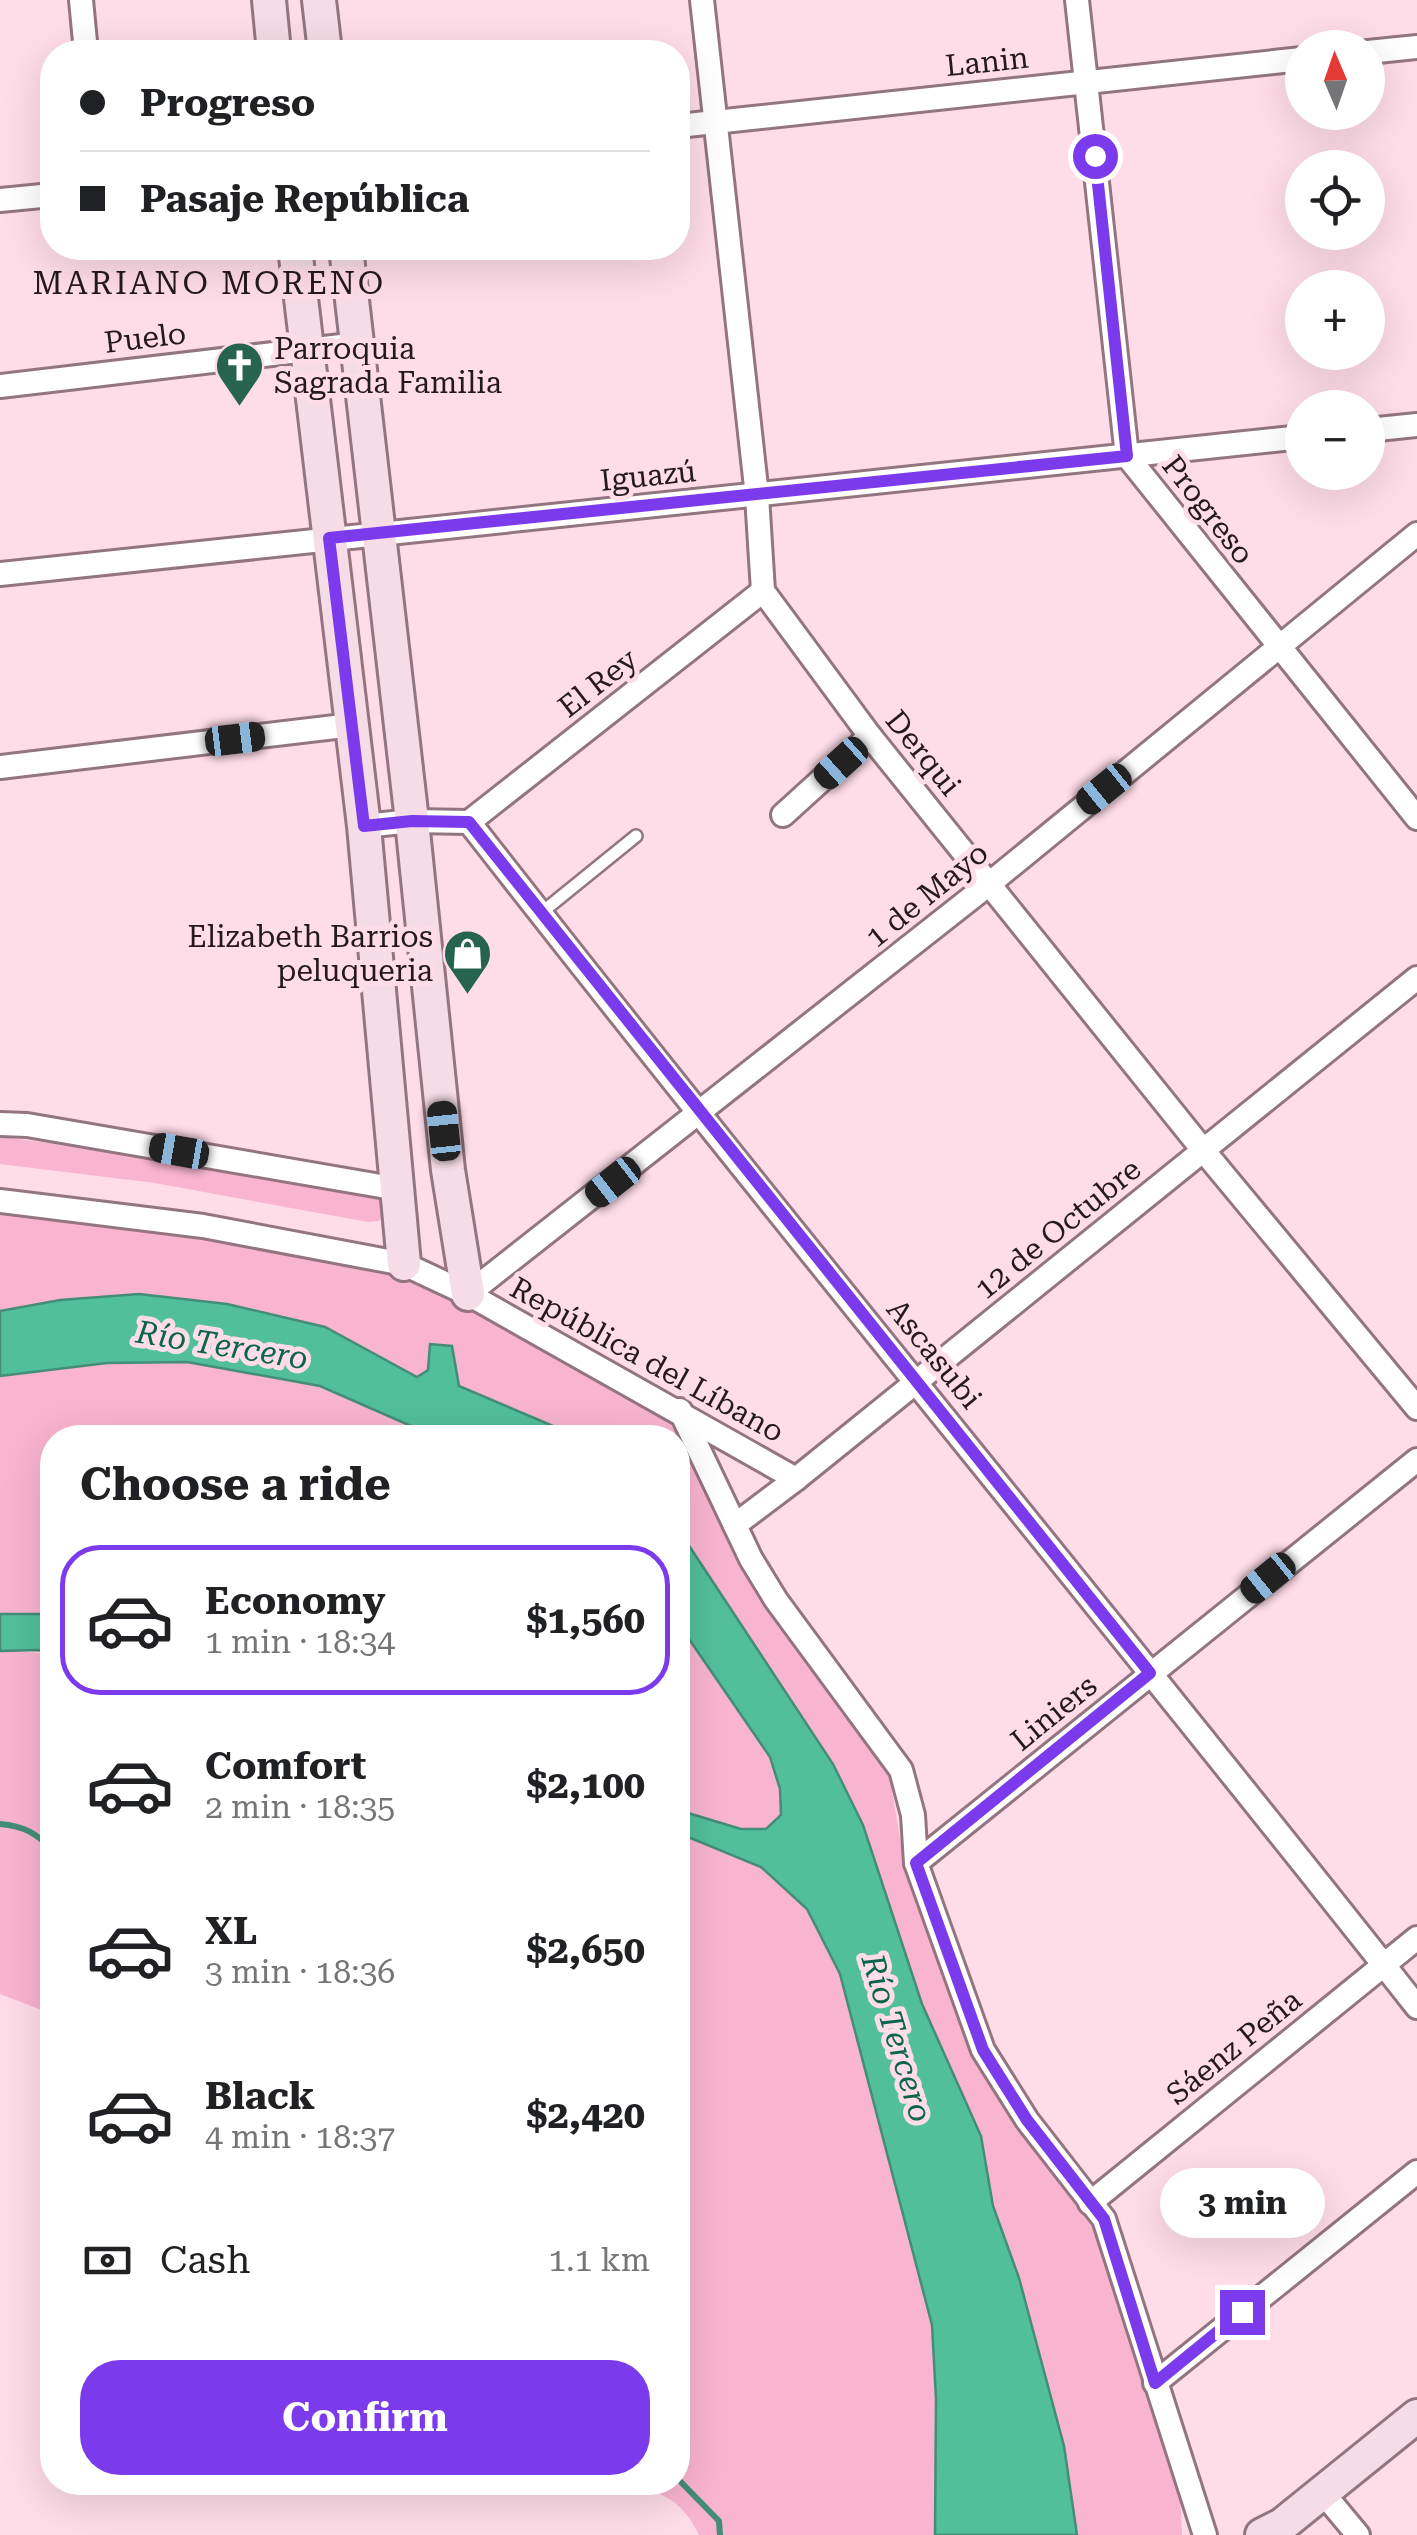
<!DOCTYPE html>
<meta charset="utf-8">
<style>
body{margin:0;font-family:"Roboto Serif",serif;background:#f2f2f2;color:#202124;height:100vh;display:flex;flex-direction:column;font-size:38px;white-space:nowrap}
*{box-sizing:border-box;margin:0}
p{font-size:32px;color:#757577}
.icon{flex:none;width:55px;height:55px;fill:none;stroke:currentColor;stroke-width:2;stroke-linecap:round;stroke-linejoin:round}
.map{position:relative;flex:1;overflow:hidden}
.side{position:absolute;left:40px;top:1425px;width:650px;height:1070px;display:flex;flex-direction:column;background:#fff;border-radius:40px;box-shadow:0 10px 40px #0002}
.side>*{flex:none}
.hud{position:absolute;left:40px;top:40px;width:650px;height:220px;border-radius:40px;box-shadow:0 10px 40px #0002;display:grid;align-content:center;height:220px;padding:0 40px;background:#fff}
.needle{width:65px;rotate:358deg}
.buttons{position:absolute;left:1285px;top:30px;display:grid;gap:20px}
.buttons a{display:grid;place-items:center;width:100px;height:100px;border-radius:50%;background:#fff;box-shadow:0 10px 40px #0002;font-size:50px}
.end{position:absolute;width:45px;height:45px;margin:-22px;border:12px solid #7c3aed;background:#fff;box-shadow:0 0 0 5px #fff}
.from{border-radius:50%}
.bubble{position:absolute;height:70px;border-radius:35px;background:#fff;box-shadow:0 10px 40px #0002;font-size:32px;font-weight:700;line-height:70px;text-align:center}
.car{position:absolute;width:30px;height:60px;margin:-30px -15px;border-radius:12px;box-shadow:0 0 8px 2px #0007;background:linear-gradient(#222 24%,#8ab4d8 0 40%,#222 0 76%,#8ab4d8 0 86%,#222 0)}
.hud b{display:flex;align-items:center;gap:35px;height:95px;font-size:38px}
.hud b+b{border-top:2px solid #e0e0e0}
.hud i{width:25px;height:25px;background:#202124}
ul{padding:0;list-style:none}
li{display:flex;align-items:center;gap:30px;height:150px;margin:0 20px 15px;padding:0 20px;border:5px solid transparent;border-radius:40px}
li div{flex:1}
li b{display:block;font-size:38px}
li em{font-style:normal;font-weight:700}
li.selected{border-color:#7c3aed}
li>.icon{width:90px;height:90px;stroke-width:1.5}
h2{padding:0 40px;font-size:45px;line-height:120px}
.pay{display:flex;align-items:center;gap:25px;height:110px;padding:0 40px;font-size:38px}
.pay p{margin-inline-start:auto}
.action{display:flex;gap:20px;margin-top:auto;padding:20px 40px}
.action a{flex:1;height:115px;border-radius:40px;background:#7c3aed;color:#fff;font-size:40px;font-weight:700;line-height:115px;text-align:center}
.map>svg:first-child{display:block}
.green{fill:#f9b4cf}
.water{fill:#52bf9b;stroke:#448d76;stroke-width:2.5}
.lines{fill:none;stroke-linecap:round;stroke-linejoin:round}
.stream{stroke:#448d76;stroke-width:6}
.lane-casing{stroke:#937580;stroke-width:16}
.street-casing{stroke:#937580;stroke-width:28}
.secondary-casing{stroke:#937580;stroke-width:38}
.lane{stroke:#fff;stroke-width:11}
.street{stroke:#fff;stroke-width:22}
.secondary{stroke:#f6dce6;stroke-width:32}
.route{stroke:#7c3aed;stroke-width:12}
.labels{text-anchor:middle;stroke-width:10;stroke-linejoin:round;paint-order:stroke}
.street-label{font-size:30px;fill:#25191e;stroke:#fedce8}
.poi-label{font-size:30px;fill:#25191e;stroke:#fedce8;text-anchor:start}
.neighbourhood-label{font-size:32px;letter-spacing:2.5px;fill:#25191e;stroke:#fedce8}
.water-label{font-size:32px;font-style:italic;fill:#0b644c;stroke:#fedce8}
</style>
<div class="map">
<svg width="1417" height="2535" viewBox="0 0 1417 2535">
<rect width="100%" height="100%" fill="#fedce8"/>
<g class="green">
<polygon points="0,1137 101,1149 373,1195 384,1201 386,1212 379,1221 368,1222 155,1183 0,1164"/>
<polygon points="0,1211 201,1237 402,1275 464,1303 650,1406 668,1420 680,1438 746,1576 889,1773 905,1868 960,2025 980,2069 1006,2110 1095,2230 1180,2494 1182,2535 1077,2535 1064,2446 1019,2278 993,2206 981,2136 922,2004 863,1825 833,1764 678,1529 678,1438 579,1437 458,1385 457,1373 430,1361 428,1371 417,1377 325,1327 227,1304 139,1294 60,1300 0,1311"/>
<polygon points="187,1362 320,1386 436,1437 52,1438 52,1614 0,1614 0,1376 107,1363"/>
<polygon points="678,1623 770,1757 780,1789 781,1815 766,1829 741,1829 678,1810"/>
<polygon points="5,1650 52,1654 52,2014 0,1994 0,1651"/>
<path d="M 678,1833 L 761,1866 L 807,1909 L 840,1974 L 932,2325 L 936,2399 L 935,2535 L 699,2535 C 680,2497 663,2494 625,2483 L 678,2482 Z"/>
</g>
<g class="water">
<polygon points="139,1294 227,1304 325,1327 417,1377 428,1370 430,1344 452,1346 459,1386 579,1437 436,1437 320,1386 187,1362 107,1363 0,1376 0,1311 60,1300"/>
<polygon points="678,1529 833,1764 863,1825 922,2004 981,2136 993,2206 1019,2278 1064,2446 1077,2535 935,2535 936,2399 932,2325 840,1974 807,1909 761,1867 678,1833 678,1810 741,1829 766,1829 781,1815 780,1789 770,1757 678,1623"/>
<polygon points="0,1614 52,1614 52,1654 38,1650 0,1651"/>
</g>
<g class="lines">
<g class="stream">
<path d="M 0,1824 C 23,1826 37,1833 52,1850"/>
<polyline points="678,2479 719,2521 720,2535"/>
</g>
<defs>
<polyline id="lane" points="541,913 636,836"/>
<g id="street">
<polyline points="81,0 86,52"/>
<polyline points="702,0 757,496 763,591 870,736 1203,1150 1417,1408"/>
<polyline points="1077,0 1127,456 1417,818"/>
<polyline points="1368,52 1417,47"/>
<polyline points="678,126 1302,59"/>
<polyline points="0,200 52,195"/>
<polyline points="0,386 358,344"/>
<polyline points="1368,430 1417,425"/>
<polyline points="0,574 1302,437"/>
<polyline points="0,767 352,725"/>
<polyline points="783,815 870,736"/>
<polyline points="469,822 763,591"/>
<path d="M 364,826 L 412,821 L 469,822 C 780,1221 1104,1610 1417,2007"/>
<polyline points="0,1124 27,1125 398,1189"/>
<polyline points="0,1201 203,1226 404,1264 468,1294 796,1479"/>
<polyline points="468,1294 989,884 1417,534"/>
<polyline points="680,1410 751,1559 776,1600 901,1770 913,1815 916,1863 983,2050 1027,2120 1104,2219 1205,2535"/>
<polyline points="735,1525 796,1479 1417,978"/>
<polyline points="916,1863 1417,1460"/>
<polyline points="1090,2203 1417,1938"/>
<polyline points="1155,2383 1417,2172"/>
<polyline points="1323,2493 1358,2535"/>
</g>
<g id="secondary">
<polyline points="269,0 274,52"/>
<polyline points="319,0 325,52"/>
<polyline points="295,248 364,826 404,1264"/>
<polyline points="346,248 412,821 448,1170 468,1294"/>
<polyline points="1262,2535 1282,2525 1417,2416"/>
</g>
</defs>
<use href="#lane" class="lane-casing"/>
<use href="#street" class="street-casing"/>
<use href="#secondary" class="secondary-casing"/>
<use href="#lane" class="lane"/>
<use href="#street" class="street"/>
<use href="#secondary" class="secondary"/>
</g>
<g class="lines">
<polyline class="route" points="1095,156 1127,456 329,538 364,826 412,821 469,822 1150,1673 916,1863 983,2050 1027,2120 1104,2219 1155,2383 1242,2312"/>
</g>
<defs>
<symbol id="church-pin" viewBox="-11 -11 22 30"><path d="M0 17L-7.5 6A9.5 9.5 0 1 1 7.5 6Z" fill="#276450" stroke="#fedce8"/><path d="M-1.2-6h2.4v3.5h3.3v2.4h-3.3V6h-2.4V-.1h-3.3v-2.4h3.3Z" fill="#fff"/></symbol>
<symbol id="shop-pin" viewBox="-11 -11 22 30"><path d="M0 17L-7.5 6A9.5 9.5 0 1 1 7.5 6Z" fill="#276450" stroke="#fedce8"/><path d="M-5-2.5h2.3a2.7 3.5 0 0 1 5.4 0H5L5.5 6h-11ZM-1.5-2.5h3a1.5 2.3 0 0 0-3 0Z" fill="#fff"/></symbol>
</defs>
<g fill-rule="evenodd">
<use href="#church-pin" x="212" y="338" width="55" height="75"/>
<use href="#shop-pin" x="440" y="926" width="55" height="75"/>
</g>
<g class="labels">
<g class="street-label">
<text transform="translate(987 62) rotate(-6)" y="10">Lanin</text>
<text transform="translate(145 338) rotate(-7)" y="10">Puelo</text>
<text transform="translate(648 476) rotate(-6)" y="10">Iguazú</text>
<text transform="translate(1208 510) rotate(52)" y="10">Progreso</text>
<text transform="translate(598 683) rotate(-38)" y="10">El Rey</text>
<text transform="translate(923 753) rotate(51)" y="10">Derqui</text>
<text transform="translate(927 895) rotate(-39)" y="10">1 de Mayo</text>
<text transform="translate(1058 1229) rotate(-39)" y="10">12 de Octubre</text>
<text transform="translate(934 1354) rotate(51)" y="10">Ascasubi</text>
<text transform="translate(647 1360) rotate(29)" y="10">República del Líbano</text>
<text transform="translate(1054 1713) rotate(-39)" y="10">Liniers</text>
<text transform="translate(1234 2047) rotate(-39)" y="10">Sáenz Peña</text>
</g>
<g class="poi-label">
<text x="274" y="359">Parroquia<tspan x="274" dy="34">Sagrada Familia</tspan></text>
<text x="433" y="947" text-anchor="end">Elizabeth Barrios<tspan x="433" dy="34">peluqueria</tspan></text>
</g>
<g class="neighbourhood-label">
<text x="209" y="294">MARIANO MORENO</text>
</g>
<g class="water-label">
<text transform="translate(222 1345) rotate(9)" y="11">Río Tercero</text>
<text transform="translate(897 2038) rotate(73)" y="11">Río Tercero</text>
</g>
</g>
</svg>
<div class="buttons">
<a><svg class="needle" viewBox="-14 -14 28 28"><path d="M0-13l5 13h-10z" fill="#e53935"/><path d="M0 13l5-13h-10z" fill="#757577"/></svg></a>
<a><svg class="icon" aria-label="locate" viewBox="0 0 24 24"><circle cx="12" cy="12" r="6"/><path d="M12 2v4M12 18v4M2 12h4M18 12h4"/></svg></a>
<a>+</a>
<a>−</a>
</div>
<i class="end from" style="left:1095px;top:156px"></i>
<i class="end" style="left:1242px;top:2312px"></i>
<div class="bubble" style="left:1160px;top:2168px;width:165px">3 min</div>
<i class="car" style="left:235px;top:739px;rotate:83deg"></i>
<i class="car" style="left:841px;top:763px;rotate:228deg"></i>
<i class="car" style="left:1104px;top:789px;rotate:231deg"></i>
<i class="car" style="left:444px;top:1131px;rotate:354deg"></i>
<i class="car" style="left:179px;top:1151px;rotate:280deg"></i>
<i class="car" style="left:613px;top:1182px;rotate:232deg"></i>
<i class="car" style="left:1268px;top:1578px;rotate:231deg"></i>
<div class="hud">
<b><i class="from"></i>Progreso</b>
<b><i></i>Pasaje República</b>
</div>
<section class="side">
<h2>Choose a ride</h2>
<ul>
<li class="selected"><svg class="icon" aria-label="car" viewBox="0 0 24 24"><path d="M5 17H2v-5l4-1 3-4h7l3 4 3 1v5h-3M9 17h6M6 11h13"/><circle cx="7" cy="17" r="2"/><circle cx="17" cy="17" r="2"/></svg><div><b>Economy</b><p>1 min · 18:34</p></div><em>$1,560</em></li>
<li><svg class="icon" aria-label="car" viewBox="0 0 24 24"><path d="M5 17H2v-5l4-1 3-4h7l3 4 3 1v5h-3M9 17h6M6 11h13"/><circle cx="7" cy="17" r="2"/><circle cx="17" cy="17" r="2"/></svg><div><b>Comfort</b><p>2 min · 18:35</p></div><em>$2,100</em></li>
<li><svg class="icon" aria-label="car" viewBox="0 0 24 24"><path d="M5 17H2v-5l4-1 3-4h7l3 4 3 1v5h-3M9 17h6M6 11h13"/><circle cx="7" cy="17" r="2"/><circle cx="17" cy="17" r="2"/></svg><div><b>XL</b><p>3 min · 18:36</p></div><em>$2,650</em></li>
<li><svg class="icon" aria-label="car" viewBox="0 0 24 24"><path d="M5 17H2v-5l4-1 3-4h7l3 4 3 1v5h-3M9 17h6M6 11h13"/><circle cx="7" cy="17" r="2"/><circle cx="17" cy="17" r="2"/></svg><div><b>Black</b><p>4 min · 18:37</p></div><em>$2,420</em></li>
</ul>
<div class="pay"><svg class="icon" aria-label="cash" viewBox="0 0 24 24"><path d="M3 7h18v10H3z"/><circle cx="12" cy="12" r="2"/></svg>Cash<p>1.1 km</p></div>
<div class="action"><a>Confirm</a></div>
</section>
</div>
